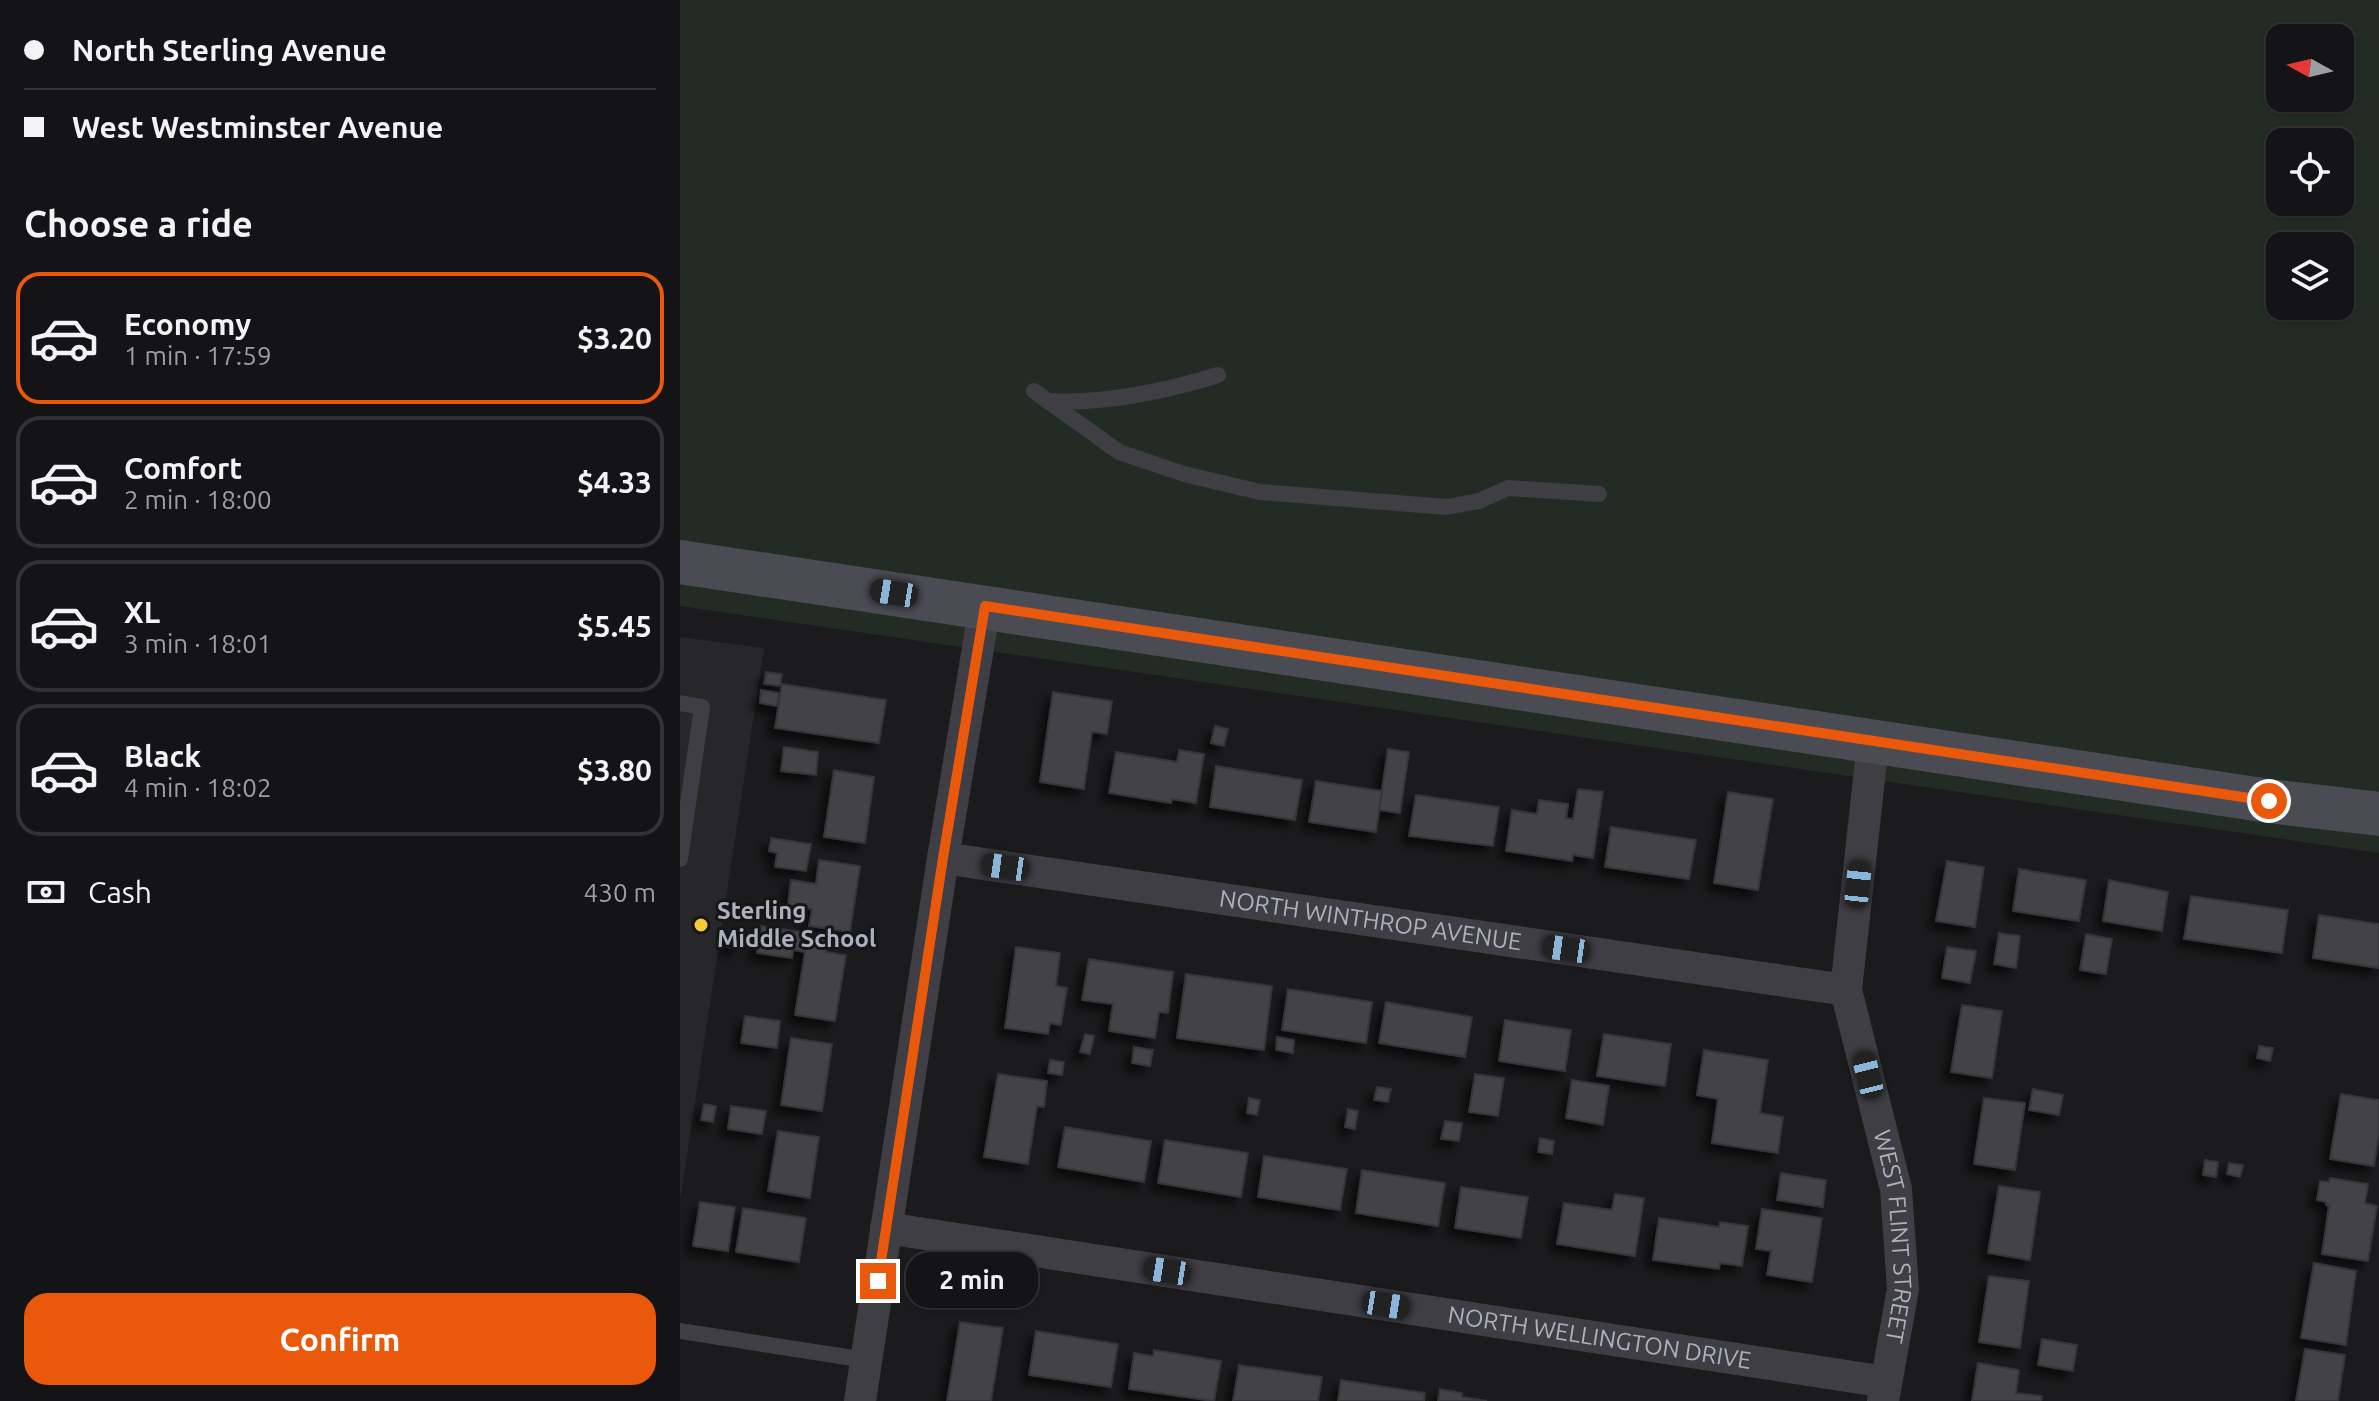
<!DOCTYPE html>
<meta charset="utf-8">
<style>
body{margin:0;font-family:Ubuntu,sans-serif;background:#1d1d1f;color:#f1f3f6;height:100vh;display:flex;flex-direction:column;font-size:30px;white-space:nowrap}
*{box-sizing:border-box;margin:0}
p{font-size:26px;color:#9d9ea1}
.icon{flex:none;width:44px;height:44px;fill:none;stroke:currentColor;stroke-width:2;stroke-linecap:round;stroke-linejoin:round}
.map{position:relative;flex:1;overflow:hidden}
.side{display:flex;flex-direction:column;background:#141416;width:680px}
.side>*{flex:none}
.top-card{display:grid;align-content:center;height:176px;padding:0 24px;background:#141416}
.needle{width:52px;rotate:278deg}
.tools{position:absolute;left:1586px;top:24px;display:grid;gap:16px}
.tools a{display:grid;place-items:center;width:88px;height:88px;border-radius:16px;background:#141416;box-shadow:0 2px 6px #0004,0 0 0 2px #333335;font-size:40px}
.end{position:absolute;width:36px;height:36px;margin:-18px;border:10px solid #ea580c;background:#fff;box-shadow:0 0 0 4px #fff}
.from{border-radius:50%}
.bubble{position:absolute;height:56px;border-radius:24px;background:#141416;box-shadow:0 2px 6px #0004,0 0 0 2px #333335;font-size:26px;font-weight:600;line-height:56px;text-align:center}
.car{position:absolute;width:24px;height:48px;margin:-24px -12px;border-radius:10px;box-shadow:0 0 6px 2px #0007;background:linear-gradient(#222 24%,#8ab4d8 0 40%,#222 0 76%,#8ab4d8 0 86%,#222 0)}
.top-card b{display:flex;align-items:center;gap:28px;height:76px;font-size:30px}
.top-card b+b{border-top:2px solid #333335}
.top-card i{width:20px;height:20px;background:#f1f3f6}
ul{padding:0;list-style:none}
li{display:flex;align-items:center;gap:24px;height:132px;margin:0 16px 12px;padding:0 8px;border:4px solid #333335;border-radius:24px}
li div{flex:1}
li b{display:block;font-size:30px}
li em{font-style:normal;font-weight:600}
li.on{border-color:#ea580c}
li>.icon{width:72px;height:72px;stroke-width:1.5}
h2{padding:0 24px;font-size:36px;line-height:96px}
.pay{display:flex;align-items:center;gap:20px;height:88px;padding:0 24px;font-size:30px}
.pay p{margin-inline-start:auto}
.button{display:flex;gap:16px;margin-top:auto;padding:16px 24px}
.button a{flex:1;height:92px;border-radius:24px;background:#ea580c;color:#fff;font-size:32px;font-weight:600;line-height:92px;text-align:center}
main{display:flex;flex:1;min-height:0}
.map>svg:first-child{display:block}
.built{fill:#27272a}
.green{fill:#222c24;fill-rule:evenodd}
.building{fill:#424347;stroke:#353539;stroke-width:2;filter:url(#shadow)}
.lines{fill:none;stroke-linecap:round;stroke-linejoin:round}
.service{stroke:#3e3e44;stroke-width:16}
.minor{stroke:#3e3e44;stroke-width:32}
.secondary{stroke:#4a4b53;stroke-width:44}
.route{stroke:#ea580c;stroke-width:10}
.poi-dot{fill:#f7c939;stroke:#161618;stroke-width:3}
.labels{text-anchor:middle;stroke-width:6;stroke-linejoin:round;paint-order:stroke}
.poi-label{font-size:24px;font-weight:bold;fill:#adb1bd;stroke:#161618;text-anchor:start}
.street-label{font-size:24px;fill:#adb1bd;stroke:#161618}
</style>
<main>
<section class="side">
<div class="top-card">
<b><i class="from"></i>North Sterling Avenue</b>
<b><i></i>West Westminster Avenue</b>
</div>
<h2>Choose a ride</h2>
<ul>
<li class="on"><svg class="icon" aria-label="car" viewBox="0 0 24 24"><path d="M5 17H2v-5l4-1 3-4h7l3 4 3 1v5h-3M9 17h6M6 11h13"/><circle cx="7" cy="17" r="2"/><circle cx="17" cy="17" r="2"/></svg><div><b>Economy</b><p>1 min · 17:59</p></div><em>$3.20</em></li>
<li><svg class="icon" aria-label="car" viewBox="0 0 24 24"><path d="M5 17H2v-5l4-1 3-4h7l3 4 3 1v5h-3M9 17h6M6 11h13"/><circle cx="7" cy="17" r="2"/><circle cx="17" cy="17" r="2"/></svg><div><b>Comfort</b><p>2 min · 18:00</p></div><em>$4.33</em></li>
<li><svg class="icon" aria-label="car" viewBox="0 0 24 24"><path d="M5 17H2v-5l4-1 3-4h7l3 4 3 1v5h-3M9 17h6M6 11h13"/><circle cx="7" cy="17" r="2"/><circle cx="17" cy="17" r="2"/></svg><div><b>XL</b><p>3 min · 18:01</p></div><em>$5.45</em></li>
<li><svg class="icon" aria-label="car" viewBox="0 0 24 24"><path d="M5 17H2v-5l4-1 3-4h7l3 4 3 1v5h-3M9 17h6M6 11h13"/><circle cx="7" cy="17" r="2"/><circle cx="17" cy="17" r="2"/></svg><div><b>Black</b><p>4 min · 18:02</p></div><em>$3.80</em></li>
</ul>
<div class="pay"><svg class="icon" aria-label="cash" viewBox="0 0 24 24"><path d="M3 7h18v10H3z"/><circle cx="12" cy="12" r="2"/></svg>Cash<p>430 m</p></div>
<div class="button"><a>Confirm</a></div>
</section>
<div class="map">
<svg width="1699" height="1401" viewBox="0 0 1699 1401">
<defs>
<filter id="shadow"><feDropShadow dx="-7" dy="7" stdDeviation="4" flood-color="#0009"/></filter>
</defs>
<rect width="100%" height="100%" fill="#1b1b1d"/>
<polygon class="built" points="0,637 84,648 0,1201"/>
<path class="green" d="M 0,0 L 1699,0 L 1699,853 L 0,606 ZM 1600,38 L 1660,38 L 1660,98 L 1600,98 ZM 1600,142 L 1660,142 L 1660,202 L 1600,202 ZM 1600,246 L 1660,246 L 1660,306 L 1600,306 Z"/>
<g class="building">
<polygon points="86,672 102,674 100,686 84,684"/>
<polygon points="102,684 206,700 199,743 95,728"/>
<polygon points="81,690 99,693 97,706 80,703"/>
<polygon points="373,692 432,701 427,734 412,732 404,789 360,782"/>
<polygon points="535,726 548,729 544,746 531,743"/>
<polygon points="104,747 138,752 136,775 101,771"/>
<polygon points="708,749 729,752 720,813 699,810"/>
<polygon points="499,750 524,754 516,803 492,799 491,803 429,793 436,752 497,762"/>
<polygon points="536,766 622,780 615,820 530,807"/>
<polygon points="154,770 194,777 185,843 144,837"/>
<polygon points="636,781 702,791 696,832 629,822"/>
<polygon points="898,789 923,792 913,858 893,855 892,861 826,851 832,810 857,814 859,800 888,804 886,818 893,819"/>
<polygon points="1048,792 1093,799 1078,890 1034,883"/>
<polygon points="736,795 819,807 813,846 729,836"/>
<polygon points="931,827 1016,840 1009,879 925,867"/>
<polygon points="91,838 131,844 126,871 95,867 97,853 89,851"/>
<polygon points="139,860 180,866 170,932 129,926 132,909 108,905 111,880 136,884"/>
<polygon points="1267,861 1304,867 1295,927 1256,921"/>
<polygon points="1339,869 1406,880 1399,921 1333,911"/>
<polygon points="1429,880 1488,892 1482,931 1423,921"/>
<polygon points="1511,896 1608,910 1602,953 1504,939"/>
<polygon points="1639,915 1699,924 1699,968 1633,958"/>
<polygon points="81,926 149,936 146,952 166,955 155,1021 115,1015 125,952 113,950 112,958 77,953"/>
<polygon points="50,930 61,932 58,949 47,947"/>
<polygon points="1319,933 1340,936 1336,968 1314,964"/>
<polygon points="1406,934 1432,939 1426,974 1400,970"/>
<polygon points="336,947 380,953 376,986 387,988 381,1025 370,1023 368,1034 325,1028"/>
<polygon points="1267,947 1296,951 1290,983 1262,978"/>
<polygon points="409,959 493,972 488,1013 479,1012 475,1038 429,1031 433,1004 402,1000"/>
<polygon points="506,974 592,986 584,1050 497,1038"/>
<polygon points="608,989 692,1002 686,1043 602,1030"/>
<polygon points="706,1002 792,1017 785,1057 699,1043"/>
<polygon points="1282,1005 1322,1011 1312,1078 1271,1072"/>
<polygon points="65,1016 100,1021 97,1048 61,1043"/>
<polygon points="825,1020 891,1030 885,1071 819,1061"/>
<polygon points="405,1034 414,1036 410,1054 400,1052"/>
<polygon points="924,1034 991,1044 985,1086 917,1076"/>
<polygon points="597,1037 614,1040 613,1053 596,1050"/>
<polygon points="111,1038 152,1044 142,1111 101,1105"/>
<polygon points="1579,1046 1593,1048 1590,1061 1577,1058"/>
<polygon points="454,1047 473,1050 470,1066 452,1063"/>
<polygon points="1024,1050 1088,1060 1080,1113 1103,1117 1098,1153 1032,1143 1038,1099 1017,1095"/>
<polygon points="370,1060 384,1062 382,1075 368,1073"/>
<polygon points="318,1074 367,1081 364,1107 357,1106 348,1164 304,1157"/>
<polygon points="795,1074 824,1078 818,1116 789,1112"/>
<polygon points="892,1080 929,1086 923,1125 886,1118"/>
<polygon points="697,1087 711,1089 708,1102 694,1100"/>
<polygon points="1353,1089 1383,1095 1379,1115 1349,1110"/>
<polygon points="1661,1094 1699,1100 1699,1133 1694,1166 1650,1159"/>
<polygon points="569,1098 580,1100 577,1115 567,1113"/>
<polygon points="1304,1098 1345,1103 1335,1170 1294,1164"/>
<polygon points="24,1104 36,1106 33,1122 21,1120"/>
<polygon points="51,1106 86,1111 82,1134 48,1129"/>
<polygon points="668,1109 678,1111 675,1129 665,1127"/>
<polygon points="765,1121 782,1123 779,1141 761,1139"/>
<polygon points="385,1127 471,1141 464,1182 378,1167"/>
<polygon points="98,1131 139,1137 130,1198 88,1191"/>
<polygon points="860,1138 874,1141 872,1154 858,1152"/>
<polygon points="485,1140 568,1153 561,1197 478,1183"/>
<polygon points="584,1156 667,1169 660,1210 578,1197"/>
<polygon points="1525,1160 1538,1162 1536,1177 1523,1175"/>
<polygon points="1549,1163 1563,1165 1560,1177 1547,1174"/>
<polygon points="682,1170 765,1183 758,1226 676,1213"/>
<polygon points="1101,1173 1146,1180 1143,1207 1097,1200"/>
<polygon points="1650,1178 1688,1184 1685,1203 1697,1206 1688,1261 1642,1254 1649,1206 1646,1205 1646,1202 1637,1200 1640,1181 1649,1182"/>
<polygon points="1319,1186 1360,1192 1350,1260 1308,1253"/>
<polygon points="781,1187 848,1197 841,1238 775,1228"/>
<polygon points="935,1194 964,1198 955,1256 877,1244 884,1203 932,1210"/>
<polygon points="20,1202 55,1207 48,1251 13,1246"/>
<polygon points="63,1208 126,1218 119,1262 56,1252"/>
<polygon points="1082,1209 1142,1218 1132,1282 1087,1275 1091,1251 1076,1249"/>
<polygon points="979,1218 1039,1227 1040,1222 1068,1226 1062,1266 1040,1263 1039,1269 973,1260"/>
<polygon points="1634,1263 1676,1271 1666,1345 1621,1338"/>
<polygon points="1309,1276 1349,1281 1340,1348 1299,1342"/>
<polygon points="280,1322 323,1328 311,1401 267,1401"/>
<polygon points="356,1331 438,1344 431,1387 349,1375"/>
<polygon points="1362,1339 1397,1345 1393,1371 1358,1365"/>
<polygon points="1625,1349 1665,1355 1658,1401 1616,1401"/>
<polygon points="474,1350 541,1361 534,1401 449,1389 454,1353 473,1356"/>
<polygon points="1298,1363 1339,1370 1336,1393 1362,1396 1361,1401 1292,1401"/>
<polygon points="559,1365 642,1377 638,1401 553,1401"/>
<polygon points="661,1380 745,1393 744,1401 658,1401"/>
<polygon points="760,1389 782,1393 782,1397 807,1401 758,1401"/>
</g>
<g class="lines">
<g class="service">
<polyline points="354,391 439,452 504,474 580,492 767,507 799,501 828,488 919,494"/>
<path d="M 367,401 C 425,404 483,392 538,375"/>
<polyline points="0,703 22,707 0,859"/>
<polyline points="0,1331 186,1360"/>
</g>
<g class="minor">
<path id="s1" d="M 1193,742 L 1166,990 L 1216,1189 L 1223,1289 L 1203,1401"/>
<path id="s2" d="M 263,858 L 1166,990"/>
<path id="s3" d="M 206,1228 L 1206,1382"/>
<polyline points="180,1401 263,858 305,606"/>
</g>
<polyline class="secondary" points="0,562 1589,801 1699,814"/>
</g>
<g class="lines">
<polyline class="route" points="198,1281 263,858 305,606 1589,801"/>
</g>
<circle class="poi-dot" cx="21" cy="925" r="8"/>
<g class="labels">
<g class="poi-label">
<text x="37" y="919">Sterling<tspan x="37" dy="28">Middle School</tspan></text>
</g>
<g class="street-label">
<text dy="8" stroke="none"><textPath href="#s2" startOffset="432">NORTH WINTHROP AVENUE</textPath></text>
<text dy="8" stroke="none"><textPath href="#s1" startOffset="502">WEST FLINT STREET</textPath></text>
<text dy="8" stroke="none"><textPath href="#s3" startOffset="722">NORTH WELLINGTON DRIVE</textPath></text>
</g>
</g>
</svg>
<div class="tools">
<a><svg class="needle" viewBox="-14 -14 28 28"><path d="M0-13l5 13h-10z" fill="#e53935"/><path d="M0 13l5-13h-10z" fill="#9d9ea1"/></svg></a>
<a><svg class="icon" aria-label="locate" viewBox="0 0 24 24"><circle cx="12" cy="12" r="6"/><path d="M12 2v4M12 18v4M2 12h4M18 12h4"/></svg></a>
<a><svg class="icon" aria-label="layers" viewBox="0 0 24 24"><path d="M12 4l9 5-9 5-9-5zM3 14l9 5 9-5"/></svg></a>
</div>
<i class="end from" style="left:1589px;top:801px"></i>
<i class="end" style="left:198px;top:1281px"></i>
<div class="bubble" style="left:226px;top:1252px;width:132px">2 min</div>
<i class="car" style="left:214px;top:593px;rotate:279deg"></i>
<i class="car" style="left:325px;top:867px;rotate:278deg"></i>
<i class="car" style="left:1178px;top:884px;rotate:6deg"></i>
<i class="car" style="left:886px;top:949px;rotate:278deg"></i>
<i class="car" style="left:1188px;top:1075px;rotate:346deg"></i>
<i class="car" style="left:487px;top:1271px;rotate:279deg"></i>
<i class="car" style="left:706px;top:1305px;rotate:99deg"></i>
</div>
</main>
